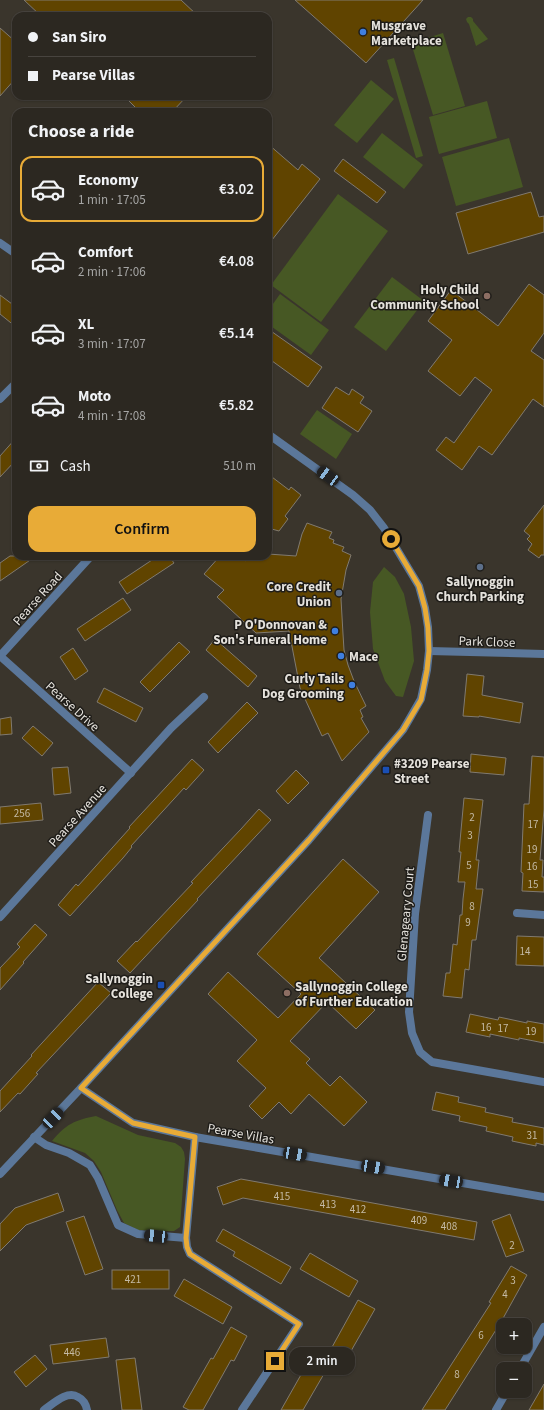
<!DOCTYPE html>
<meta charset="utf-8">
<style>
body{margin:0;font-family:"Source Sans 3",sans-serif;background:#38342e;color:#f1f3f6;height:100vh;display:flex;flex-direction:column;font-size:15px;white-space:nowrap}
*{box-sizing:border-box;margin:0}
p{font-size:13px;color:#a6a6a5}
.icon{flex:none;width:22px;height:22px;fill:none;stroke:currentColor;stroke-width:2;stroke-linecap:round;stroke-linejoin:round}
.map{position:relative;flex:1;overflow:hidden}
.panel{position:absolute;left:12px;top:108px;width:260px;height:452px;display:flex;flex-direction:column;background:#2c2821;border-radius:12px;box-shadow:0 1px 3px #0004,0 0 0 1px #48443f}
.panel>*{flex:none}
.banner{position:absolute;left:12px;top:12px;width:260px;height:88px;border-radius:12px;box-shadow:0 1px 3px #0004,0 0 0 1px #48443f;display:grid;align-content:center;height:88px;padding:0 16px;background:#2c2821}
.tools{position:absolute;left:496px;top:1318px;display:grid;gap:8px}
.tools a{display:grid;place-items:center;width:36px;height:36px;border-radius:8px;background:#2c2821;box-shadow:0 1px 3px #0004,0 0 0 1px #48443f;font-size:20px}
.end{position:absolute;width:18px;height:18px;margin:-9px;border:5px solid #e8ab37;background:#111;box-shadow:0 0 0 2px #111}
.from{border-radius:50%}
.bubble{position:absolute;height:28px;border-radius:12px;background:#2c2821;box-shadow:0 1px 3px #0004,0 0 0 1px #48443f;font-size:13px;font-weight:600;line-height:28px;text-align:center}
.car{position:absolute;width:12px;height:24px;margin:-12px -6px;border-radius:5px;box-shadow:0 0 3px 1px #0007;background:linear-gradient(#222 24%,#8ab4d8 0 40%,#222 0 76%,#8ab4d8 0 86%,#222 0)}
.banner b{display:flex;align-items:center;gap:14px;height:38px;font-size:15px}
.banner b+b{border-top:1px solid #48443f}
.banner i{width:10px;height:10px;background:#f1f3f6}
ul{padding:0;list-style:none}
li{display:flex;align-items:center;gap:12px;height:66px;margin:0 8px 6px;padding:0 8px;border:2px solid transparent;border-radius:12px}
li div{flex:1}
li b{display:block;font-size:15px}
li em{font-style:normal;font-weight:600}
li.on{border-color:#e8ab37}
li>.icon{width:36px;height:36px;stroke-width:1.5}
h2{padding:0 16px;font-size:18px;line-height:48px}
.pay{display:flex;align-items:center;gap:10px;height:44px;padding:0 16px;font-size:15px}
.pay p{margin-inline-start:auto}
.primary-button{display:flex;gap:8px;margin-top:auto;padding:8px 16px}
.primary-button a{flex:1;height:46px;border-radius:12px;background:#e8ab37;color:#111;font-size:16px;font-weight:600;line-height:46px;text-align:center}
.map>svg:first-child{display:block}
.green{fill:#475824}
.building{fill:#604400;stroke:#807a70}
.lines{fill:none;stroke-linecap:round;stroke-linejoin:round}
.minor{stroke:#5b779a;stroke-width:8}
.route{stroke:#e8ab37;stroke-width:5}
.shop-dot{fill:#3f7fe0;stroke:#1f1d19;stroke-width:1.5}
.education-dot{fill:#8d6e63;stroke:#1f1d19;stroke-width:1.5}
.service-dot{fill:#5c6f8a;stroke:#1f1d19;stroke-width:1.5}
.transit-dot{fill:#1a4fb4;stroke:#1f1d19;stroke-width:1.5}
.labels{text-anchor:middle;stroke-width:3;stroke-linejoin:round;paint-order:stroke}
.number-label{font-size:11px;fill:#c4baa5}
.poi-label{font-size:13px;font-weight:bold;fill:#e5e2dc;stroke:#1f1d19;text-anchor:end}
.street-label{font-size:13px;fill:#e5e2dc;stroke:#1f1d19}
</style>
<div class="map">
<svg width="544" height="1410" viewBox="0 0 544 1410">
<rect width="100%" height="100%" fill="#3a352c"/>
<g class="green">
<polygon points="468,17 471,17 473,19 473,21 488,39 476,46 469,24 467,22 466,19"/>
<polygon points="443,33 465,106 433,115 411,43"/>
<polygon points="394,58 423,156 416,158 387,60"/>
<polygon points="371,80 394,99 357,143 334,125"/>
<polygon points="487,101 497,138 439,154 429,117"/>
<polygon points="382,133 423,165 404,189 363,157"/>
<polygon points="509,138 523,187 456,206 442,157"/>
<polygon points="338,194 388,231 321,322 271,285"/>
<polygon points="392,277 424,301 386,351 354,327"/>
<polygon points="280,294 329,330 311,355 268,324 268,311"/>
<polygon points="317,410 352,434 336,459 300,434"/>
<polygon points="384,567 395,577 404,594 411,627 414,661 403,697 396,696 385,681 373,649 370,612 373,582"/>
<path d="M 96,1116 L 138,1135 L 175,1143 L 181,1147 L 184,1152 L 185,1159 L 180,1227 L 174,1231 L 153,1231 L 138,1230 L 124,1223 L 117,1210 L 101,1172 L 94,1161 L 85,1153 L 52,1141 C 66,1124 75,1120 96,1116 Z"/>
</g>
<g class="building">
<polygon points="24,0 181,0 198,16 41,16"/>
<polygon points="295,0 423,0 366,63"/>
<polygon points="0,28 16,42 16,78 0,96"/>
<polygon points="124,96 187,96 172,112 140,112"/>
<polygon points="268,144 298,170 302,164 320,179 268,245"/>
<polygon points="343,159 386,192 377,203 334,171"/>
<polygon points="531,192 539,217 544,216 544,232 468,254 456,213"/>
<polygon points="529,284 544,295 544,333 531,351 544,360 544,407 533,399 492,455 479,446 462,470 436,450 446,437 454,443 492,390 475,377 460,396 428,371 452,340 428,321 451,290 498,326"/>
<polygon points="0,295 16,307 16,327 0,314"/>
<polygon points="268,329 322,367 308,387 268,358"/>
<polygon points="336,387 349,395 352,389 364,397 360,403 372,411 358,432 322,408"/>
<polygon points="16,438 16,460 0,477 0,456"/>
<polygon points="268,474 289,490 291,487 301,495 285,516 288,519 279,531 268,528"/>
<polygon points="544,505 544,555 541,555 539,558 528,550 532,544 527,539 530,536 524,531"/>
<polygon points="307,523 332,532 329,538 334,540 333,543 344,547 342,551 351,555 346,570 341,599 343,634 344,650 348,665 354,681 366,706 360,710 363,717 361,718 369,732 342,761 328,733 322,736 300,688 289,631 256,633 217,597 224,590 204,574 220,556 240,556 246,561 250,556 268,556 268,554 296,556 302,534"/>
<polygon points="10,556 36,556 0,581 0,563"/>
<polygon points="158,556 169,556 174,563 127,594 119,582"/>
<polygon points="123,598 131,610 85,641 77,629"/>
<polygon points="215,639 257,676 248,687 206,650"/>
<polygon points="179,642 190,652 150,692 140,682"/>
<polygon points="73,648 88,671 75,680 60,657"/>
<polygon points="467,674 484,676 482,695 523,703 520,723 479,716 479,717 463,716"/>
<polygon points="104,688 143,708 136,722 97,702"/>
<polygon points="247,702 258,713 218,753 208,742"/>
<polygon points="11,717 12,734 0,735 0,719"/>
<polygon points="33,726 53,743 42,756 22,738"/>
<polygon points="471,754 506,758 504,775 470,772"/>
<polygon points="532,756 544,757 544,809 540,860 543,860 542,877 544,877 544,892 522,891 523,873 521,872 524,804 529,804"/>
<polygon points="192,759 204,770 186,790 184,788 131,846 132,847 123,858 70,916 58,905 76,884 78,886 130,828 129,827"/>
<polygon points="68,767 71,793 54,795 52,768"/>
<polygon points="296,770 309,783 288,804 276,791"/>
<polygon points="464,798 483,800 476,860 479,860 476,889 483,889 476,940 472,940 469,970 465,969 462,998 443,996 446,973 450,973 453,944 457,945 460,915 462,915 463,899 465,882 458,882 461,852 459,852"/>
<polygon points="41,803 43,820 0,824 0,807"/>
<polygon points="259,809 271,820 197,899 198,900 130,973 117,961 136,941 137,942 193,883 191,882 241,829"/>
<polygon points="343,859 379,892 319,958 375,1010 356,1029 327,1002 290,1041 310,1059 306,1063 330,1086 340,1076 367,1102 344,1126 309,1094 291,1114 279,1102 262,1119 249,1106 266,1088 237,1061 257,1040 208,994 228,972 278,1018 301,994 257,954"/>
<polygon points="35,924 47,935 23,962 24,963 0,990 0,968 20,947 17,944"/>
<polygon points="517,936 544,937 544,966 516,965"/>
<polygon points="98,982 111,993 36,1073 38,1074 20,1094 18,1093 0,1112 0,1091 32,1056 31,1055"/>
<polygon points="470,1014 498,1020 499,1017 527,1023 527,1021 544,1024 544,1043 519,1038 519,1040 490,1034 490,1037 466,1032"/>
<polygon points="436,1092 459,1097 458,1102 486,1108 485,1112 513,1118 512,1122 544,1128 544,1145 536,1143 536,1146 512,1141 513,1137 486,1131 487,1127 459,1121 460,1116 432,1110"/>
<polygon points="241,1179 477,1222 474,1240 243,1198 223,1205 217,1187"/>
<polygon points="58,1193 64,1211 26,1225 0,1251 0,1224 15,1208"/>
<polygon points="510,1214 524,1251 506,1257 492,1221"/>
<polygon points="84,1216 103,1269 85,1275 66,1222"/>
<polygon points="223,1229 291,1267 281,1284 233,1256 235,1252 216,1241"/>
<polygon points="310,1253 358,1281 349,1297 300,1269"/>
<polygon points="511,1266 527,1275 501,1322 445,1410 422,1410 491,1303 489,1302"/>
<rect x="112" y="1270" width="57" height="19"/>
<polygon points="184,1279 232,1307 223,1324 174,1296"/>
<polygon points="358,1300 375,1309 347,1358 331,1349"/>
<polygon points="231,1327 247,1336 234,1361 231,1360 203,1410 189,1410 183,1407 211,1358 213,1359"/>
<polygon points="106,1338 109,1357 53,1364 50,1345"/>
<polygon points="315,1350 332,1360 303,1410 281,1410"/>
<polygon points="35,1355 47,1369 26,1387 14,1372"/>
<polygon points="135,1358 142,1410 122,1410 116,1360"/>
<polygon points="544,1384 544,1410 529,1410"/>
</g>
<g class="lines">
<g class="minor">
<polyline points="0,243 16,254"/>
<polyline points="0,399 16,383"/>
<polyline points="429,651 544,654"/>
<polyline points="0,656 131,773"/>
<polyline points="0,656 91,556"/>
<polyline points="428,815 415,914 409,1012 412,1033 420,1052 432,1062 544,1082"/>
<polyline points="517,913 544,915"/>
<polyline points="0,917 171,728 204,697"/>
<polyline points="81,1088 133,1123 195,1137 544,1197"/>
<polyline points="34,1137 46,1145 69,1153 90,1165 98,1178 118,1225 138,1234 186,1238"/>
<polyline points="195,1137 186,1238 187,1247 190,1254 299,1324 242,1410"/>
<polyline points="0,1174 81,1088 309,840 403,730 421,699 427,670 429,651 428,627 425,608 419,586 384,528 370,510 353,495 268,434"/>
<polyline points="520,1369 544,1327"/>
<path d="M 44,1410 C 53,1404 67,1390 78,1397 C 84,1400 86,1404 87,1410"/>
<polyline points="496,1410 507,1391"/>
</g>
</g>
<g class="lines">
<polyline class="route" points="275,1361 299,1324 190,1254 187,1247 186,1238 195,1137 133,1123 81,1088 309,840 403,730 421,700 427,670 429,651 428,628 425,608 419,586 391,539"/>
</g>
<g class="shop-dot">
<circle cx="363" cy="32" r="4"/>
<circle cx="335" cy="631" r="4"/>
<circle cx="341" cy="656" r="4"/>
<circle cx="352" cy="685" r="4"/>
</g>
<g class="education-dot">
<circle cx="487" cy="296" r="4"/>
<circle cx="287" cy="993" r="4"/>
</g>
<g class="service-dot">
<circle cx="480" cy="567" r="4"/>
<circle cx="339" cy="593" r="4"/>
</g>
<g class="transit-dot">
<rect x="382" y="766" width="8" height="8" rx="2"/>
<rect x="157" y="981" width="8" height="8" rx="2"/>
</g>
<g class="labels">
<g class="number-label">
<text x="22" y="817">256</text>
<text x="472" y="821">2</text>
<text x="533" y="828">17</text>
<text x="470" y="839">3</text>
<text x="532" y="853">19</text>
<text x="469" y="869">5</text>
<text x="532" y="870">16</text>
<text x="533" y="888">15</text>
<text x="472" y="910">8</text>
<text x="468" y="926">9</text>
<text x="525" y="955">14</text>
<text x="486" y="1031">16</text>
<text x="503" y="1032">17</text>
<text x="531" y="1035">19</text>
<text x="532" y="1139">31</text>
<text x="282" y="1200">415</text>
<text x="328" y="1208">413</text>
<text x="358" y="1213">412</text>
<text x="419" y="1224">409</text>
<text x="449" y="1230">408</text>
<text x="512" y="1249">2</text>
<text x="133" y="1283">421</text>
<text x="513" y="1284">3</text>
<text x="505" y="1298">4</text>
<text x="481" y="1339">6</text>
<text x="72" y="1356">446</text>
<text x="457" y="1378">8</text>
</g>
<g class="poi-label">
<text x="371" y="30" text-anchor="start">Musgrave<tspan x="371" dy="15">Marketplace</tspan></text>
<text x="479" y="294">Holy Child<tspan x="479" dy="15">Community School</tspan></text>
<text x="480" y="586" text-anchor="middle">Sallynoggin<tspan x="480" dy="15">Church Parking</tspan></text>
<text x="331" y="591">Core Credit<tspan x="331" dy="15">Union</tspan></text>
<text x="327" y="629">P O'Donnovan &amp;<tspan x="327" dy="15">Son's Funeral Home</tspan></text>
<text x="349" y="661" text-anchor="start">Mace</text>
<text x="344" y="683">Curly Tails<tspan x="344" dy="15">Dog Grooming</tspan></text>
<text x="394" y="768" text-anchor="start">#3209 Pearse<tspan x="394" dy="15">Street</tspan></text>
<text x="153" y="983">Sallynoggin<tspan x="153" dy="15">College</tspan></text>
<text x="295" y="991" text-anchor="start">Sallynoggin College<tspan x="295" dy="15">of Further Education</tspan></text>
</g>
<g class="street-label">
<text transform="translate(37 598) rotate(-48)" y="5">Pearse Road</text>
<text transform="translate(487 641) rotate(2)" y="5">Park Close</text>
<text transform="translate(73 706) rotate(42)" y="5">Pearse Drive</text>
<text transform="translate(77 815) rotate(-48)" y="5">Pearse Avenue</text>
<text transform="translate(405 914) rotate(-85)" y="5">Glenageary Court</text>
<text transform="translate(241 1133) rotate(10)" y="5">Pearse Villas</text>
</g>
</g>
</svg>
<div class="tools">
<a>+</a>
<a>−</a>
</div>
<i class="end from" style="left:391px;top:539px"></i>
<i class="end" style="left:275px;top:1361px"></i>
<div class="bubble" style="left:289px;top:1347px;width:66px">2 min</div>
<i class="car" style="left:328px;top:476px;rotate:306deg"></i>
<i class="car" style="left:53px;top:1118px;rotate:44deg"></i>
<i class="car" style="left:295px;top:1154px;rotate:100deg"></i>
<i class="car" style="left:373px;top:1167px;rotate:100deg"></i>
<i class="car" style="left:451px;top:1181px;rotate:280deg"></i>
<i class="car" style="left:156px;top:1236px;rotate:276deg"></i>
<div class="banner">
<b><i class="from"></i>San Siro</b>
<b><i></i>Pearse Villas</b>
</div>
<section class="panel">
<h2>Choose a ride</h2>
<ul>
<li class="on"><svg class="icon" aria-label="car" viewBox="0 0 24 24"><path d="M5 17H2v-5l4-1 3-4h7l3 4 3 1v5h-3M9 17h6M6 11h13"/><circle cx="7" cy="17" r="2"/><circle cx="17" cy="17" r="2"/></svg><div><b>Economy</b><p>1 min · 17:05</p></div><em>€3.02</em></li>
<li><svg class="icon" aria-label="car" viewBox="0 0 24 24"><path d="M5 17H2v-5l4-1 3-4h7l3 4 3 1v5h-3M9 17h6M6 11h13"/><circle cx="7" cy="17" r="2"/><circle cx="17" cy="17" r="2"/></svg><div><b>Comfort</b><p>2 min · 17:06</p></div><em>€4.08</em></li>
<li><svg class="icon" aria-label="car" viewBox="0 0 24 24"><path d="M5 17H2v-5l4-1 3-4h7l3 4 3 1v5h-3M9 17h6M6 11h13"/><circle cx="7" cy="17" r="2"/><circle cx="17" cy="17" r="2"/></svg><div><b>XL</b><p>3 min · 17:07</p></div><em>€5.14</em></li>
<li><svg class="icon" aria-label="car" viewBox="0 0 24 24"><path d="M5 17H2v-5l4-1 3-4h7l3 4 3 1v5h-3M9 17h6M6 11h13"/><circle cx="7" cy="17" r="2"/><circle cx="17" cy="17" r="2"/></svg><div><b>Moto</b><p>4 min · 17:08</p></div><em>€5.82</em></li>
</ul>
<div class="pay"><svg class="icon" aria-label="cash" viewBox="0 0 24 24"><path d="M3 7h18v10H3z"/><circle cx="12" cy="12" r="2"/></svg>Cash<p>510 m</p></div>
<div class="primary-button"><a>Confirm</a></div>
</section>
</div>
